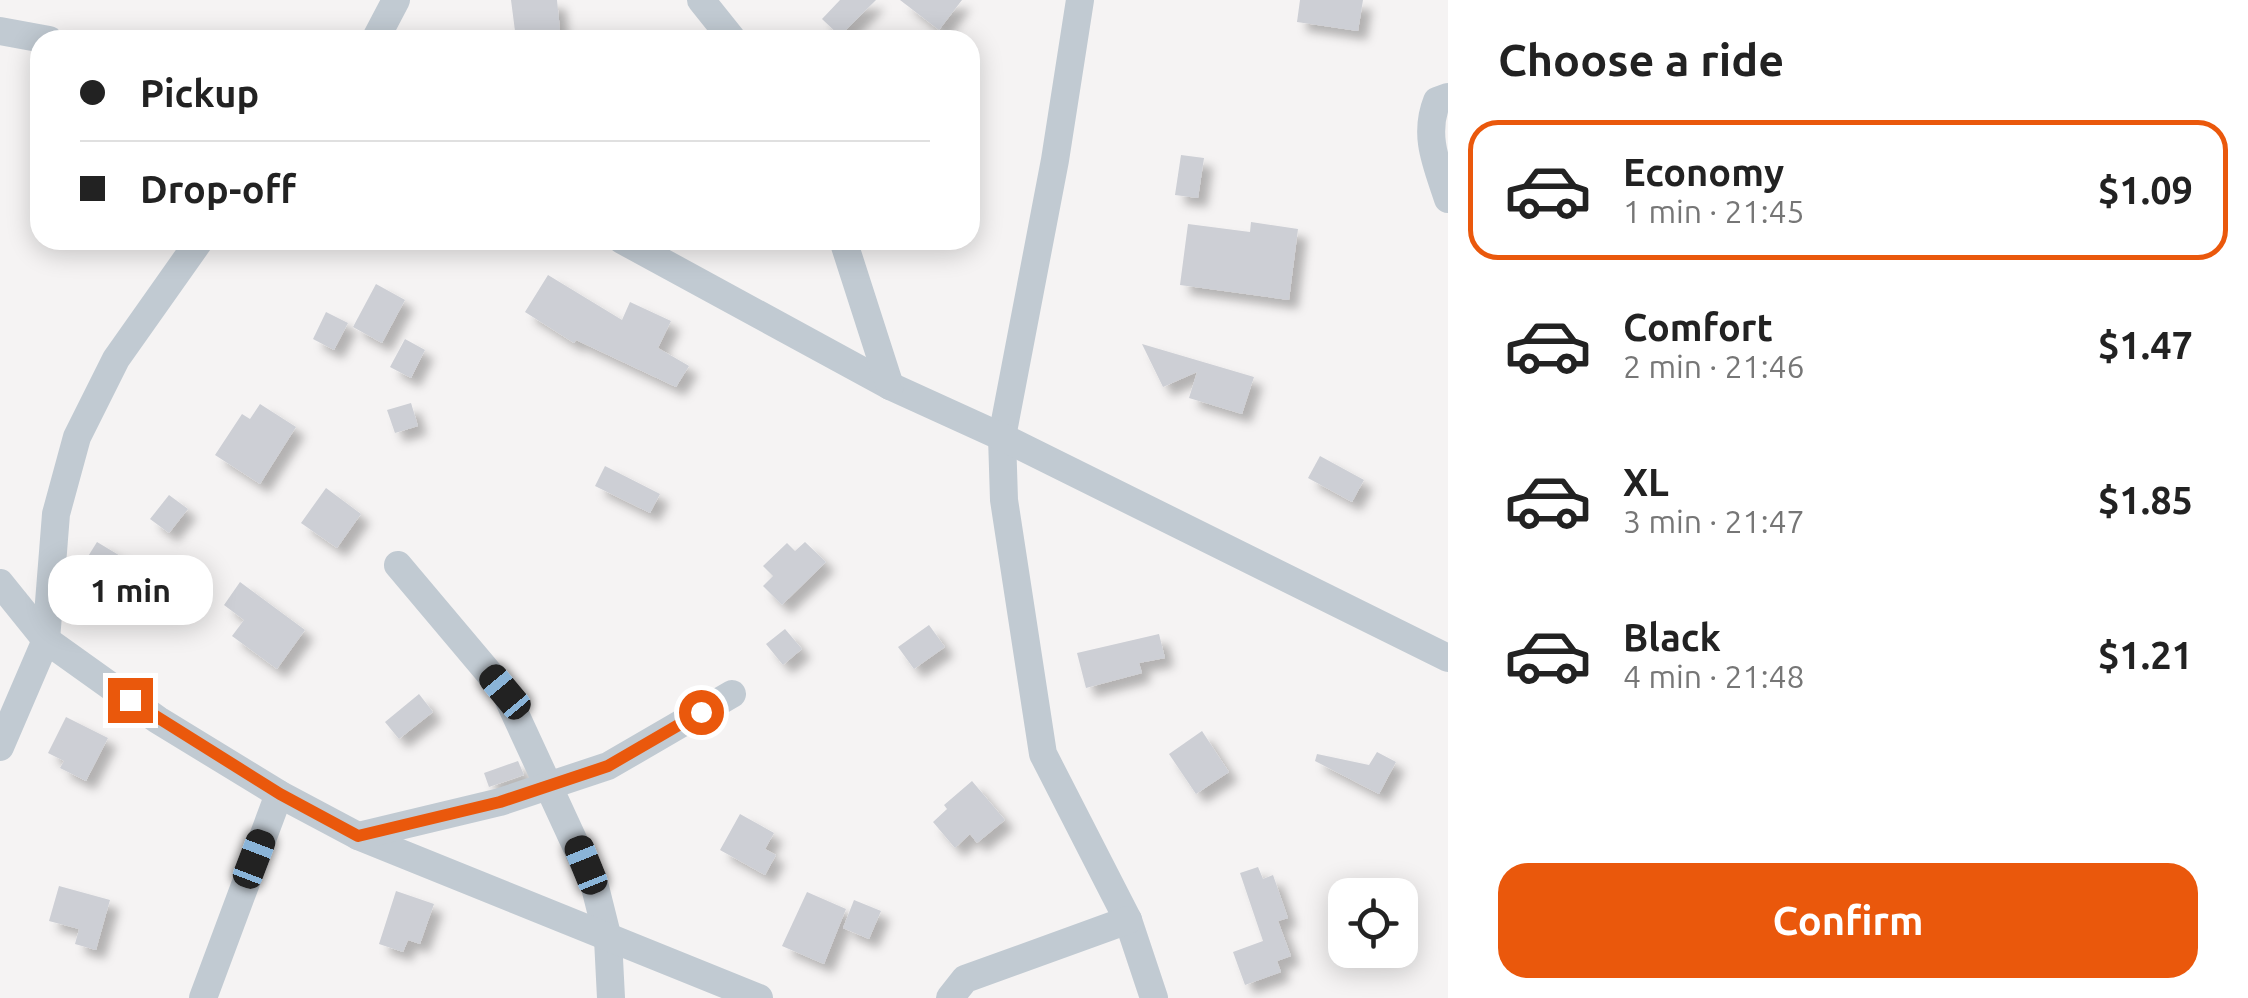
<!DOCTYPE html>
<meta charset="utf-8">
<style>
body{margin:0;font-family:Ubuntu,sans-serif;background:#f2f2f2;color:#222;height:100vh;display:flex;flex-direction:column;font-size:38px;white-space:nowrap}
*{box-sizing:border-box;margin:0}
p{font-size:32px;color:#767676}
.icon{flex:none;width:55px;height:55px;fill:none;stroke:currentColor;stroke-width:2;stroke-linecap:round;stroke-linejoin:round}
.map{position:relative;flex:1;overflow:hidden}
.panel{display:flex;flex-direction:column;background:#fff;width:800px}
.panel>*{flex:none}
.top-card{position:absolute;left:30px;top:30px;width:950px;height:220px;border-radius:30px;box-shadow:0 5px 25px #0003;display:grid;align-content:center;height:220px;padding:0 50px;background:#fff}
.tools{position:absolute;left:1328px;top:878px;display:grid;gap:20px}
.tools a{display:grid;place-items:center;width:90px;height:90px;border-radius:20px;background:#fff;box-shadow:0 5px 25px #0003;font-size:50px}
.end{position:absolute;width:45px;height:45px;margin:-22px;border:12px solid #ea580c;background:#fff;box-shadow:0 0 0 5px #fff}
.from{border-radius:50%}
.bubble{position:absolute;height:70px;border-radius:30px;background:#fff;box-shadow:0 5px 25px #0003;font-size:32px;font-weight:700;line-height:70px;text-align:center}
.car{position:absolute;width:30px;height:60px;margin:-30px -15px;border-radius:12px;box-shadow:0 0 8px 2px #0007;background:linear-gradient(#222 24%,#8ab4d8 0 40%,#222 0 76%,#8ab4d8 0 86%,#222 0)}
.top-card b{display:flex;align-items:center;gap:35px;height:95px;font-size:38px}
.top-card b+b{border-top:2px solid #e0e0e0}
.top-card i{width:25px;height:25px;background:#222}
ul{padding:0;list-style:none}
li{display:flex;align-items:center;gap:30px;height:140px;margin:0 20px 15px;padding:0 30px;border:5px solid transparent;border-radius:30px}
li div{flex:1}
li b{display:block;font-size:38px}
li em{font-style:normal;font-weight:700}
li.current{border-color:#ea580c}
li>.icon{width:90px;height:90px;stroke-width:1.5}
h2{padding:0 50px;font-size:45px;line-height:120px}
.button{display:flex;gap:20px;margin-top:auto;padding:20px 50px}
.button a{flex:1;height:115px;border-radius:30px;background:#ea580c;color:#fff;font-size:40px;font-weight:700;line-height:115px;text-align:center}
main{display:flex;flex:1;min-height:0}
.map>svg:first-child{display:block}
.building{fill:#cdcfd5;filter:url(#shadow)}
.lines{fill:none;stroke-linecap:round;stroke-linejoin:round}
.minor{stroke:#c1cad2;stroke-width:28}
.route{stroke:#ea580c;stroke-width:12}
</style>
<main>
<div class="map">
<svg width="1448" height="998" viewBox="0 0 1448 998">
<defs>
<filter id="shadow"><feDropShadow dx="9" dy="9" stdDeviation="5" flood-color="#0004"/></filter>
</defs>
<rect width="100%" height="100%" fill="#f5f3f3"/>
<g class="building">
<polygon points="511,0 557,0 561,40 527,40 526,30 515,31"/>
<polygon points="840,0 876,0 840,36 822,19"/>
<polygon points="900,0 962,0 939,30"/>
<polygon points="1300,0 1363,0 1358,31 1297,22"/>
<polygon points="1181,155 1204,158 1198,198 1175,195"/>
<polygon points="1251,222 1298,229 1289,300 1180,285 1188,224 1250,232"/>
<polygon points="548,275 622,320 630,302 671,321 658,348 689,366 676,387 576,340 574,343 525,312"/>
<polygon points="376,284 405,300 382,343 353,327"/>
<polygon points="326,312 348,323 334,350 313,339"/>
<polygon points="405,339 425,350 411,378 390,367"/>
<polygon points="1142,344 1254,377 1242,414 1189,398 1197,372 1163,387"/>
<polygon points="411,403 418,426 395,433 387,410"/>
<polygon points="260,404 296,427 260,484 215,455 242,414 250,419"/>
<polygon points="1320,456 1364,480 1352,502 1308,478"/>
<polygon points="605,466 660,494 650,513 595,486"/>
<polygon points="326,488 361,514 337,548 301,523"/>
<polygon points="169,495 188,509 169,533 150,519"/>
<polygon points="97,542 127,560 112,584 82,566"/>
<polygon points="805,542 826,562 782,605 763,586 773,576 763,566 787,543 795,551"/>
<polygon points="240,582 305,630 277,669 232,636 244,620 224,605"/>
<polygon points="929,625 945,647 914,669 898,647"/>
<polygon points="785,629 802,649 783,665 766,644"/>
<polygon points="1159,634 1165,658 1139,663 1142,673 1086,688 1077,653"/>
<polygon points="419,694 433,712 399,739 385,722"/>
<polygon points="66,717 108,738 86,781 60,768 64,761 48,753"/>
<polygon points="1202,731 1229,772 1196,794 1169,754"/>
<polygon points="1377,752 1396,762 1379,794 1315,761 1317,754 1369,765"/>
<polygon points="518,761 524,775 489,787 484,773"/>
<polygon points="972,781 1005,820 977,843 970,834 955,848 933,822 947,809 944,805"/>
<polygon points="740,814 774,833 765,849 776,855 765,875 720,850"/>
<polygon points="1258,867 1263,879 1273,875 1288,918 1278,921 1291,956 1277,961 1281,972 1245,985 1233,952 1263,941 1240,873"/>
<polygon points="59,886 110,900 96,950 75,944 79,929 49,921"/>
<polygon points="396,891 434,904 420,944 408,940 403,952 379,944"/>
<polygon points="807,892 846,909 824,964 782,946"/>
<polygon points="854,900 881,911 869,939 843,928"/>
</g>
<g class="lines">
<g class="minor">
<polyline points="701,0 733,40"/>
<polyline points="1080,0 1055,160 1002,437 1004,500 1043,754 1128,920 1154,998"/>
<polyline points="0,31 49,40"/>
<polyline points="375,40 396,0"/>
<path d="M 1448,97 L 1437,101 C 1423,136 1437,165 1448,199"/>
<polyline points="622,240 890,386 1002,437 1448,658"/>
<polyline points="843,240 890,386"/>
<polyline points="398,565 505,692 595,887 608,939 611,998"/>
<polyline points="0,583 46,640 158,720 279,794 358,836 759,998"/>
<polyline points="0,747 46,640 56,514 77,437 116,359 200,240"/>
<polyline points="358,836 500,802 608,766 732,694"/>
<polyline points="203,998 279,794"/>
<polyline points="950,998 965,979 1128,920"/>
</g>
</g>
<g class="lines">
<polyline class="route" points="130,700 280,794 358,836 500,802 608,766 701,712"/>
</g>
</svg>
<div class="tools">
<a><svg class="icon" aria-label="locate" viewBox="0 0 24 24"><circle cx="12" cy="12" r="6"/><path d="M12 2v4M12 18v4M2 12h4M18 12h4"/></svg></a>
</div>
<i class="end from" style="left:701px;top:712px"></i>
<i class="end" style="left:130px;top:700px"></i>
<div class="bubble" style="left:48px;top:555px;width:165px">1 min</div>
<i class="car" style="left:505px;top:692px;rotate:320deg"></i>
<i class="car" style="left:254px;top:859px;rotate:21deg"></i>
<i class="car" style="left:586px;top:865px;rotate:338deg"></i>
<div class="top-card">
<b><i class="from"></i>Pickup</b>
<b><i></i>Drop-off</b>
</div>
</div>
<section class="panel">
<h2>Choose a ride</h2>
<ul>
<li class="current"><svg class="icon" aria-label="car" viewBox="0 0 24 24"><path d="M5 17H2v-5l4-1 3-4h7l3 4 3 1v5h-3M9 17h6M6 11h13"/><circle cx="7" cy="17" r="2"/><circle cx="17" cy="17" r="2"/></svg><div><b>Economy</b><p>1 min · 21:45</p></div><em>$1.09</em></li>
<li><svg class="icon" aria-label="car" viewBox="0 0 24 24"><path d="M5 17H2v-5l4-1 3-4h7l3 4 3 1v5h-3M9 17h6M6 11h13"/><circle cx="7" cy="17" r="2"/><circle cx="17" cy="17" r="2"/></svg><div><b>Comfort</b><p>2 min · 21:46</p></div><em>$1.47</em></li>
<li><svg class="icon" aria-label="car" viewBox="0 0 24 24"><path d="M5 17H2v-5l4-1 3-4h7l3 4 3 1v5h-3M9 17h6M6 11h13"/><circle cx="7" cy="17" r="2"/><circle cx="17" cy="17" r="2"/></svg><div><b>XL</b><p>3 min · 21:47</p></div><em>$1.85</em></li>
<li><svg class="icon" aria-label="car" viewBox="0 0 24 24"><path d="M5 17H2v-5l4-1 3-4h7l3 4 3 1v5h-3M9 17h6M6 11h13"/><circle cx="7" cy="17" r="2"/><circle cx="17" cy="17" r="2"/></svg><div><b>Black</b><p>4 min · 21:48</p></div><em>$1.21</em></li>
</ul>
<div class="button"><a>Confirm</a></div>
</section>
</main>
